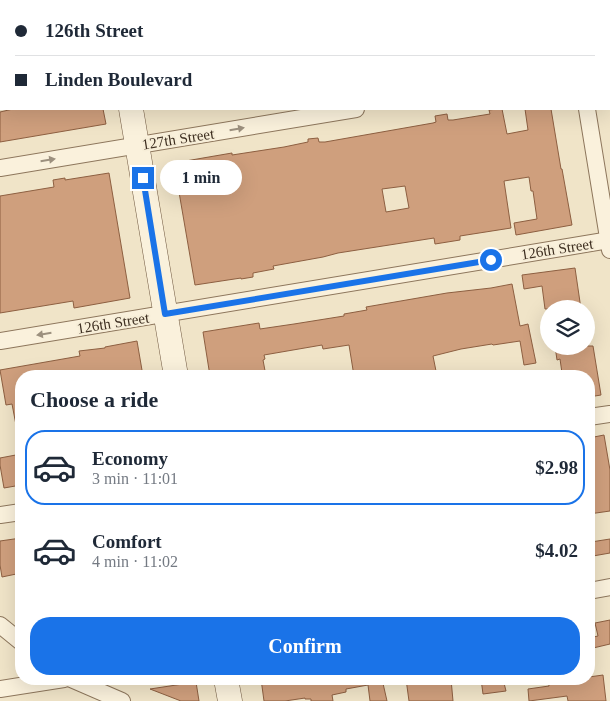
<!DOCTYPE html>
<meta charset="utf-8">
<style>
body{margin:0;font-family:Georgia,serif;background:#f2f2f3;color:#1f2937;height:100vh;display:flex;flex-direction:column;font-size:19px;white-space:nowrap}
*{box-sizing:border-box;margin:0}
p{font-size:16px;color:#747a83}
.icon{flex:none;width:28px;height:28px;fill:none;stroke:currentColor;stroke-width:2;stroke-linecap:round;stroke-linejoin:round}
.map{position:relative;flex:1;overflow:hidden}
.details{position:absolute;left:15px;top:370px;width:580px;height:315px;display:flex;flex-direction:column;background:#fff;border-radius:20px;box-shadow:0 5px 20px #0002}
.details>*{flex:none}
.banner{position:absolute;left:0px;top:0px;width:610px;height:110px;box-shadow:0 5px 20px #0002;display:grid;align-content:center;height:110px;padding:0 15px;background:#fff}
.tools{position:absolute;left:540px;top:300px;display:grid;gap:10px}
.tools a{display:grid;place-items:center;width:55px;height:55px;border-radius:50%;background:#fff;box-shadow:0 5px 20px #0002;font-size:25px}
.end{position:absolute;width:22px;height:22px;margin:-11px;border:6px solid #1a73e8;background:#fff;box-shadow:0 0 0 2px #fff}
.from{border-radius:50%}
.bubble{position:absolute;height:35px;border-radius:18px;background:#fff;box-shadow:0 5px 20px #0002;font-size:16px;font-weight:700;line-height:35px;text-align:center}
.banner b{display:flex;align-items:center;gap:18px;height:48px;font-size:19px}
.banner b+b{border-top:1px solid #e0e1e3}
.banner i{width:12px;height:12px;background:#1f2937}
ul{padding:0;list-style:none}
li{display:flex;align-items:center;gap:15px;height:75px;margin:0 10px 8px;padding:0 5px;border:2px solid transparent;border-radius:20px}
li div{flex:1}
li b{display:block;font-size:19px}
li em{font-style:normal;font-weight:700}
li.active{border-color:#1a73e8}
li>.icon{width:45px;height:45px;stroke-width:1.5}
h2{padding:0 15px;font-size:22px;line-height:60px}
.button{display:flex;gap:10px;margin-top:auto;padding:10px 15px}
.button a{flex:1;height:58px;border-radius:20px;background:#1a73e8;color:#fff;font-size:20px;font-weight:700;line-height:58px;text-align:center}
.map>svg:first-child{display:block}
.building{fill:#cf9f7d;stroke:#8d5f41;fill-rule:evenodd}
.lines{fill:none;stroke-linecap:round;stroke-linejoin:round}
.minor-casing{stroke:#8d765c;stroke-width:18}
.secondary-casing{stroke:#6f573f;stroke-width:25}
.minor{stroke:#faf1dc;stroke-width:16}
.secondary{stroke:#faf1dc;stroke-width:24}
.oneway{fill:#9c907e}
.route{stroke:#1a73e8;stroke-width:6}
.labels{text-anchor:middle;stroke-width:4;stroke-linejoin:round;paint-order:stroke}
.street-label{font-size:15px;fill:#3d2e20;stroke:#f7eed8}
</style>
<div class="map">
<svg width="610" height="701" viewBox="0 0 610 701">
<rect width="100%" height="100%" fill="#f0e4c8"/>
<g class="building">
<polygon points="13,109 103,109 106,124 0,142 0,112"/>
<path d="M 497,109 L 502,109 L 507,134 L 528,130 L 525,109 L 551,109 L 561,169 L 562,169 L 572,225 L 516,235 L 514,223 L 537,219 L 533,191 L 531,191 L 529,177 L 504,181 L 511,228 L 460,236 L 460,240 L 435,244 L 434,238 L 338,253 L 323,257 L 273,266 L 274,269 L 253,273 L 253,277 L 241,279 L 241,278 L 195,285 L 174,163 L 232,153 L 232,155 L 284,147 L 308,142 L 308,139 L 318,138 L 319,142 L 325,142 L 433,123 L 436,122 L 435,116 L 447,114 L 448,120 L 453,120 L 490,114 L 489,110 ZM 405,186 L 409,208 L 386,212 L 382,189 Z"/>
<polygon points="109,173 130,298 74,308 73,301 0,313 0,196 54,187 53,180 65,178 65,180"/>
<polygon points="575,268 581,309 545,309 542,286 524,289 522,275"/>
<polygon points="512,284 520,326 528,324 536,363 524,365 520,341 493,345 492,344 461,349 433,356 437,376 354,376 349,345 323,349 322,345 264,355 265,359 263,360 266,376 210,376 203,332 259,323 260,329 294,324 344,316 344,314 367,310 366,307 447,293 491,288"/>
<polygon points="137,341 143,376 21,376 21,425 16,425 12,404 6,405 0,370 80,356 79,351 105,348 105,347"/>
<polygon points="555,346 593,346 601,395 589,397 589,376 571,376 571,372 562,373 560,359 557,360"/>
<polygon points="604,435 610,470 610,511 589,514 589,438"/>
<polygon points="21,454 21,485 4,488 0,465 0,458"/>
<polygon points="21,538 21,573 2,577 0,565 0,541"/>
<polygon points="610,539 610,553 593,556 591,542"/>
<polygon points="610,620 610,644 589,649 589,638 598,636 595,623"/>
<polygon points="603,675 606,701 568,701 567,696 529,701 528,689 549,686 548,679 561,679 562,684 589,679 589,677"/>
<polygon points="261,679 382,679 387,701 370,701 368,685 346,689 346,692 332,695 333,701 311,701 311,699 305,699 305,698 285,701 264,701"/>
<polygon points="406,679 451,679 453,701 409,701"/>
<polygon points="481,679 503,679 506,691 483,694"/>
<polygon points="196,682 199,701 181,701 150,689"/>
</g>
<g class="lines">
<defs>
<g id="minor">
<polyline points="569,0 569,1"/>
<polyline points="609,66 610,66"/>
<polyline points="587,109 610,250"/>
<polyline points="0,168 356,109"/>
<polyline points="0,341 610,240"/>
<polyline points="589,417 610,414"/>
<polyline points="0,515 21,512"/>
<polyline points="589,591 610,587"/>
<polyline points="0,625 21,642"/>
<polyline points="71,679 122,701"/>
<polyline points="0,689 64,679"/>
</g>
<g id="secondary">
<polyline points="113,0 113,1"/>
<polyline points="131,109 176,376"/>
<polyline points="226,679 230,701"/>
</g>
</defs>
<use href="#minor" class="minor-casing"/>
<use href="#secondary" class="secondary-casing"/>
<use href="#minor" class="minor"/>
<use href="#secondary" class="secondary"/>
</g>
<defs><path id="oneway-solid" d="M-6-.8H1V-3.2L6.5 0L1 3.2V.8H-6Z" transform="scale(1.25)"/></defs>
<g class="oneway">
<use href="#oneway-solid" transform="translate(237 129) rotate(-10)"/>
<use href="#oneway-solid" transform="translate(48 160) rotate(-9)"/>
<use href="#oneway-solid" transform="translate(44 334) rotate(171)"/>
</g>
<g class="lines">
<polyline class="route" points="143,178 165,314 491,260"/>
</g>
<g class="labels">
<g class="street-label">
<text transform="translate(178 139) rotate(-9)" y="5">127th Street</text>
<text transform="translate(557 249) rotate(-9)" y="5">126th Street</text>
<text transform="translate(113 323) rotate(-9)" y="5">126th Street</text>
</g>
</g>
</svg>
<div class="tools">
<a><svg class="icon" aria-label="layers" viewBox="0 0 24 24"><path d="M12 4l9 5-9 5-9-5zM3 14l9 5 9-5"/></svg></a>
</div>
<i class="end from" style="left:491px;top:260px"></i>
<i class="end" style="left:143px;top:178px"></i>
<div class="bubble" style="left:160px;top:160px;width:82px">1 min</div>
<div class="banner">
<b><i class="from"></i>126th Street</b>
<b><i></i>Linden Boulevard</b>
</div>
<section class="details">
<h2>Choose a ride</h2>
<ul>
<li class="active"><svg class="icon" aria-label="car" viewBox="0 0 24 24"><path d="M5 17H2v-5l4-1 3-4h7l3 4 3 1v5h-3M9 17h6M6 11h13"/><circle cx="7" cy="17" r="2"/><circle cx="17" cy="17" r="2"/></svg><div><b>Economy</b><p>3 min · 11:01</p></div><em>$2.98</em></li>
<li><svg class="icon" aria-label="car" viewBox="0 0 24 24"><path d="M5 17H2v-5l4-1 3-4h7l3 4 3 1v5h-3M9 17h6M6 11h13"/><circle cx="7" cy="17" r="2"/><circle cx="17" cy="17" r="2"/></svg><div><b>Comfort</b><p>4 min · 11:02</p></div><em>$4.02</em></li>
</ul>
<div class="button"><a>Confirm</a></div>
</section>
</div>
